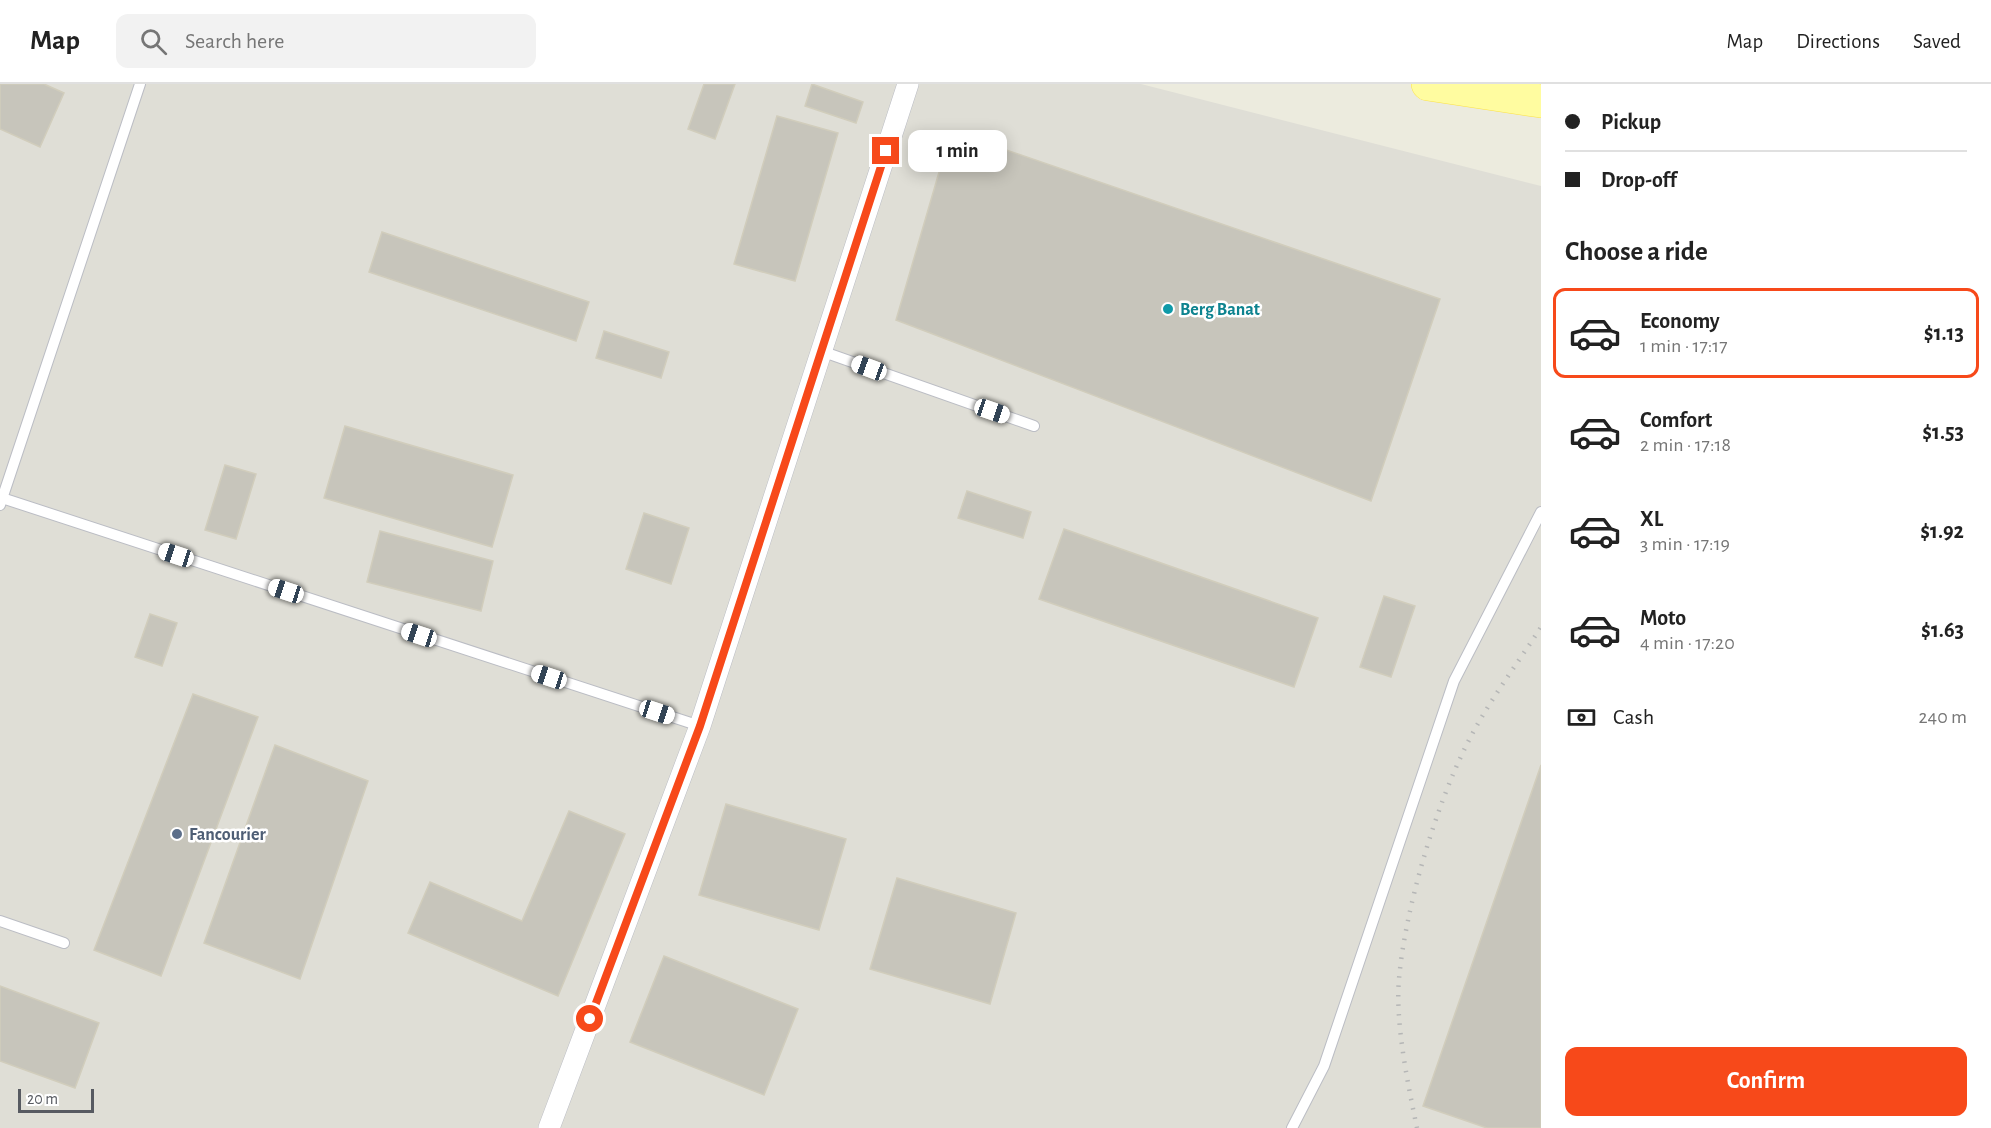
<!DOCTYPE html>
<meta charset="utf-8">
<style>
body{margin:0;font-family:"Alegreya Sans",sans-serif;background:#f2f2f2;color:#222;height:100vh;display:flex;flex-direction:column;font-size:22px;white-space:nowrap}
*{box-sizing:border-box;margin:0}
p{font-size:20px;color:#767676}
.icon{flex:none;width:33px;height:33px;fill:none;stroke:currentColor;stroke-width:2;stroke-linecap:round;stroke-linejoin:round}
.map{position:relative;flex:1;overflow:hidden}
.drawer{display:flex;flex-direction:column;background:#fff;width:450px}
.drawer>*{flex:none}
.hud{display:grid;align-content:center;height:132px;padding:0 24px;background:#fff}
.scale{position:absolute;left:18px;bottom:15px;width:76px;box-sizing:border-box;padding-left:6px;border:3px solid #575a61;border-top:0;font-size:16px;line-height:21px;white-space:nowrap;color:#575a61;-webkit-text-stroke:4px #fff;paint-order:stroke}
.end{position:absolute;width:27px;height:27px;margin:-14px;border:8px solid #f7491a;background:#fff;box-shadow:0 0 0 3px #fff}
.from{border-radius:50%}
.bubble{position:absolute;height:42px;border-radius:12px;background:#fff;box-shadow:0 3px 15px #0003;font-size:20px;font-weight:600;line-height:42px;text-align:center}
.car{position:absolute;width:18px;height:36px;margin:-18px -9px;border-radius:8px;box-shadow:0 0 4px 2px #0007;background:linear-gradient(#fff 24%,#345 0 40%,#fff 0 76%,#345 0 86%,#fff 0)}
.hud b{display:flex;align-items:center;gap:21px;height:57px;font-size:22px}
.hud b+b{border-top:2px solid #e0e0e0}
.hud i{width:15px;height:15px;background:#222}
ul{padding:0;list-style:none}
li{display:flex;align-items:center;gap:18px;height:90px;margin:0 12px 9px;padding:0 12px;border:3px solid transparent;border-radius:12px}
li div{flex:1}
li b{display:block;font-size:22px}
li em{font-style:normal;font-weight:600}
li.selected{border-color:#f7491a}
li>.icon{width:54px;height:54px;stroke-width:1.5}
h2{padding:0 24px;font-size:27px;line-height:72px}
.pay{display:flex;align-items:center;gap:15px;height:66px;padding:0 24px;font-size:22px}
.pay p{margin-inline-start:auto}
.button{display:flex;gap:12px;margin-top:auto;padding:12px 24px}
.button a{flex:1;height:69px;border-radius:12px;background:#f7491a;color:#fff;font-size:24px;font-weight:600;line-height:69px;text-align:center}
header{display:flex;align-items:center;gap:36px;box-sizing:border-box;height:84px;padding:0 30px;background:#fff;border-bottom:2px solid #e0e0e0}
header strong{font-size:28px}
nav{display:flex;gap:33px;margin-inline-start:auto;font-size:21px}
.search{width:420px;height:54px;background:#f2f2f2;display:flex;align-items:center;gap:15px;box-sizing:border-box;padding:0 21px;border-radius:12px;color:#767676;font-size:22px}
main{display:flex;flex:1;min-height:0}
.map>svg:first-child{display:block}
.industrial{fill:#dfded6}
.building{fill:#c7c5bb;stroke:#d1cdbc;stroke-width:1.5}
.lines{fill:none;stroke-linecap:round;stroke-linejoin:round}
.service-casing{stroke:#bbbdc4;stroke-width:12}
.minor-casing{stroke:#bbbdc4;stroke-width:22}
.primary-casing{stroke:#fce247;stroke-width:34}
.service{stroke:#fff;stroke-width:10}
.minor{stroke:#fff;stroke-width:21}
.primary{stroke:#fffca0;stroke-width:33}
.rail{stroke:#b5b6b6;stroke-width:4.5;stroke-dasharray:1.5 8;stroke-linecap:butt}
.route{stroke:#f7491a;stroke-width:8}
.culture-dot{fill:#0f9aa8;stroke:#fff;stroke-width:2}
.service-dot{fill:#5c6f8a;stroke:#fff;stroke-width:2}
.labels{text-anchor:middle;stroke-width:5;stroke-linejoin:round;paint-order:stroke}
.culture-label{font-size:18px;font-weight:bold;fill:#0d838f;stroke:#fff;text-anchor:start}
.service-label{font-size:18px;font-weight:bold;fill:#4e5e75;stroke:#fff;text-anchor:start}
</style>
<header>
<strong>Map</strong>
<div class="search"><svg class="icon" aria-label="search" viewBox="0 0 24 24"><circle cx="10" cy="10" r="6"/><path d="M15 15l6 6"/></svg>Search here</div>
<nav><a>Map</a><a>Directions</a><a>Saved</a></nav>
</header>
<main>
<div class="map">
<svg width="1541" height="1044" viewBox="0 0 1541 1044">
<rect width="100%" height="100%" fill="#ecebde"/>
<polygon class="industrial" points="0,0 1141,0 1541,102 1541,1044 0,1044"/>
<g class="building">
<polygon points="0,0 44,0 64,9 40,63 0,45"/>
<polygon points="704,0 735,0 715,55 688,45"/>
<polygon points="812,0 863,18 856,39 805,22"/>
<polygon points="777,32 838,49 795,197 734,180"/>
<polygon points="951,47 1440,215 1371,417 896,236"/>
<polygon points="382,148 589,218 576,257 369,188"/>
<polygon points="604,247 669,268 661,294 596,274"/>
<polygon points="345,342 513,391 492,463 324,414"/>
<polygon points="225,381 256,390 236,455 205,446"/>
<polygon points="967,407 1031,428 1023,454 958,434"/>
<polygon points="644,429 689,444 671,500 626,485"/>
<polygon points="1064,445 1318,534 1294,603 1039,515"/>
<polygon points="380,447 493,477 481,527 367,498"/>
<polygon points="1384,512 1415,522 1391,593 1360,583"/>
<polygon points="150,530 177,539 162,582 135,573"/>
<polygon points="193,610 258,633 161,892 94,866"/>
<polygon points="275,661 368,697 300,895 204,859"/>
<polygon points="1541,681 1541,1044 1487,1044 1423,1022"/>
<polygon points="726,720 846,755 819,846 699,811"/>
<polygon points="569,727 625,750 558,912 408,849 430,798 522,837"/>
<polygon points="897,794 1016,829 990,920 870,885"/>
<polygon points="664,872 798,925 764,1011 630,958"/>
<polygon points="0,902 99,939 75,1004 0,977"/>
</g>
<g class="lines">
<defs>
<g id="service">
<polyline points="821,267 1034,342"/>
<polyline points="2,414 700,642"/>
<polyline points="0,421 140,0"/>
<polyline points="0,837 64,859"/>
<polyline points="1292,1044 1324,982 1454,597 1541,428"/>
</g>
<polyline id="minor" points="549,1044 700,642 908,0"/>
<polyline id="primary" points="1428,0 1541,17"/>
</defs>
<use href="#service" class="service-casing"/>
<use href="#minor" class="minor-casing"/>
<use href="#primary" class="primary-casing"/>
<use href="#service" class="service"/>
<use href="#minor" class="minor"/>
<use href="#primary" class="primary"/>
<path class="rail" d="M 1417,1044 C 1408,1001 1395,938 1399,895 C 1405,826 1435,724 1466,662 C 1486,621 1516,582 1541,543"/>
</g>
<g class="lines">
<polyline class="route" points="590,935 700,642 886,67"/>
</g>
<circle class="culture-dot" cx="1168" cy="225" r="6"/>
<circle class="service-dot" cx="177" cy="750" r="6"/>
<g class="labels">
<g class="culture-label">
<text x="1180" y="231">Berg Banat</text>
</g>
<g class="service-label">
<text x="189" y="756">Fancourier</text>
</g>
</g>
</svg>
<div class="scale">20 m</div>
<i class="end from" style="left:590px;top:935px"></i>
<i class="end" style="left:886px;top:67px"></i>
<div class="bubble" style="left:908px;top:46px;width:99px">1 min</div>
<i class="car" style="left:869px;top:284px;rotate:290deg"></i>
<i class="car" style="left:992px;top:327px;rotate:109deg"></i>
<i class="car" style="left:176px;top:471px;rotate:288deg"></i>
<i class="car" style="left:286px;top:507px;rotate:288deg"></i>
<i class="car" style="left:419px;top:551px;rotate:288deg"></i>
<i class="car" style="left:549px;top:593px;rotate:288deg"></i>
<i class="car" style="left:657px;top:628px;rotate:108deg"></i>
</div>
<section class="drawer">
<div class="hud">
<b><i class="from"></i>Pickup</b>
<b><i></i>Drop-off</b>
</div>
<h2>Choose a ride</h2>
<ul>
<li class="selected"><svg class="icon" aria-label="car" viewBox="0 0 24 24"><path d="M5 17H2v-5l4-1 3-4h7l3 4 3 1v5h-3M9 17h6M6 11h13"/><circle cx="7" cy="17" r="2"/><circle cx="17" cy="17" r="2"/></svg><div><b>Economy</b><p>1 min · 17:17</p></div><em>$1.13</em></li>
<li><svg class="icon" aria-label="car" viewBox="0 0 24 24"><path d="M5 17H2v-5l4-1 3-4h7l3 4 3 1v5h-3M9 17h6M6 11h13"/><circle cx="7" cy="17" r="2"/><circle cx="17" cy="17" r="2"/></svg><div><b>Comfort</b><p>2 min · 17:18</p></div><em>$1.53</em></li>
<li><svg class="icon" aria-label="car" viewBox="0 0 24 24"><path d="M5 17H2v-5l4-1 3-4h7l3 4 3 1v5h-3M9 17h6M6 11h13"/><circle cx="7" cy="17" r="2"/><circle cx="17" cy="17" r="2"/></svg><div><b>XL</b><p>3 min · 17:19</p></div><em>$1.92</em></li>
<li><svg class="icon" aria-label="car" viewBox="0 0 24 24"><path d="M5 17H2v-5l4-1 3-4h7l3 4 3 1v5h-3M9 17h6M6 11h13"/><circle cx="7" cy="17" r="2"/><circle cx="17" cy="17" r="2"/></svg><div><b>Moto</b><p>4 min · 17:20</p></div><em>$1.63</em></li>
</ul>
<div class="pay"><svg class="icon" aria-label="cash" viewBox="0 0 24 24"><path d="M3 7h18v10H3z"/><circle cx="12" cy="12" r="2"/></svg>Cash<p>240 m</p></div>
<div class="button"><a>Confirm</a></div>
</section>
</main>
